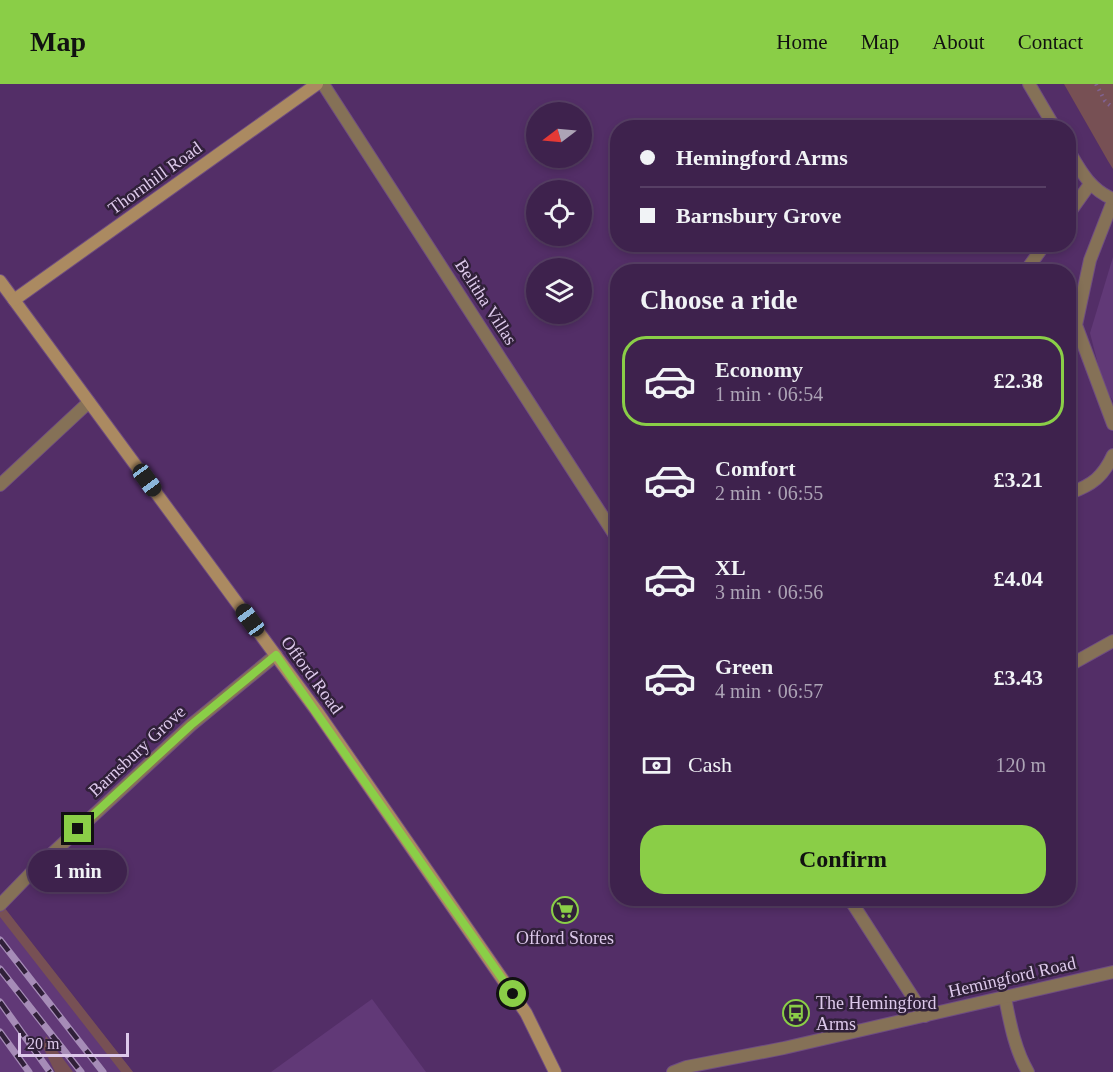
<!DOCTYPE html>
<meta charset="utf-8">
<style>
body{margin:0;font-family:"Times New Roman",serif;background:#492f57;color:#f1f3f6;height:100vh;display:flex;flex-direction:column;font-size:22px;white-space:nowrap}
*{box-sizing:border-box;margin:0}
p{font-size:20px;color:#ada4b6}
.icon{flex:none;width:33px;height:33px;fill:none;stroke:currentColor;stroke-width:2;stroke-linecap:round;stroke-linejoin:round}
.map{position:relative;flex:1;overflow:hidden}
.panel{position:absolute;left:610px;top:180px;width:466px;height:642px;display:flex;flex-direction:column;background:#3e224d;border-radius:24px;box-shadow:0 3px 9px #0003,0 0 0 2px #573f65}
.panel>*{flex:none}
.guide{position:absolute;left:610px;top:36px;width:466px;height:132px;border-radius:24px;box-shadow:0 3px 9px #0003,0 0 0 2px #573f65;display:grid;align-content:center;height:132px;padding:0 30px;background:#3e224d}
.needle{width:39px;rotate:254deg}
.tools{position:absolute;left:526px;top:18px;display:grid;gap:12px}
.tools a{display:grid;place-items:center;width:66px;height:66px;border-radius:50%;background:#3e224d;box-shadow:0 3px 9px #0003,0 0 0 2px #573f65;font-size:30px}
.scale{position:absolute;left:18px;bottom:15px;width:111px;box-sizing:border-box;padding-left:6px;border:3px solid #ddc9eb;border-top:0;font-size:16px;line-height:21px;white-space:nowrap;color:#ddc9eb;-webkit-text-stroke:4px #302039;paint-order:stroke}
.end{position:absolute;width:27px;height:27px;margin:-14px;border:8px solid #8ace47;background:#111;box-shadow:0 0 0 3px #111}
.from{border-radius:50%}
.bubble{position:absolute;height:42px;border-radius:21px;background:#3e224d;box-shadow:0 3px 9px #0003,0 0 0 2px #573f65;font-size:20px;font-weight:600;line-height:42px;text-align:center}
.car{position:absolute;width:18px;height:36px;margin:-18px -9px;border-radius:8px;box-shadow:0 0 4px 2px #0007;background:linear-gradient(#222 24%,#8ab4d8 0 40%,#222 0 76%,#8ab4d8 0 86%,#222 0)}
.guide b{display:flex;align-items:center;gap:21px;height:57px;font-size:22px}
.guide b+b{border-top:2px solid #573f65}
.guide i{width:15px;height:15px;background:#f1f3f6}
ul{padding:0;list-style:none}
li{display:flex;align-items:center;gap:18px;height:90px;margin:0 12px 9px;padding:0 18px;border:3px solid transparent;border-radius:24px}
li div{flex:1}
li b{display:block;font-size:22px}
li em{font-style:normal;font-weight:600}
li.selected{border-color:#8ace47}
li>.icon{width:54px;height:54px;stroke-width:1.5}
h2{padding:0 30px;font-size:27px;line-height:72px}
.pay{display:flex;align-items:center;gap:15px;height:66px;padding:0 30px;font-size:22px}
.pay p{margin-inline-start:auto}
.action{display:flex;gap:12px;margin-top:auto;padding:12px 30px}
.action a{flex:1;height:69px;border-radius:24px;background:#8ace47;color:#111;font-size:24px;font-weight:600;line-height:69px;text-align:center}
header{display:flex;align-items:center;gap:36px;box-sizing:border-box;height:84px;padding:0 30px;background:#8ace47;color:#111}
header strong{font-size:28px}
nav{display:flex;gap:33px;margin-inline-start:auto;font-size:21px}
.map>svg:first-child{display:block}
.built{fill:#613977}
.green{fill:#775054}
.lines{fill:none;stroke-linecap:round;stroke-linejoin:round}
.lane-casing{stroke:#6f4d81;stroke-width:14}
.street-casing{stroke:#6f4d81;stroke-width:14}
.secondary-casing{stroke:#6f4d81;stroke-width:14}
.path{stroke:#816293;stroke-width:4;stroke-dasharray:1.5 4.5;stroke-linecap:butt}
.lane{stroke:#857157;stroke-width:12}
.street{stroke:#857157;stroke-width:12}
.secondary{stroke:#ab8a61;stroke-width:12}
.rail-casing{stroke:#a68cb7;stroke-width:7}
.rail{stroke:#302039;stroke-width:4.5;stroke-dasharray:14;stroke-linecap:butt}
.route{stroke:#8ace47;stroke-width:8}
.labels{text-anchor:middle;stroke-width:5;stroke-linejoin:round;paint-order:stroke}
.street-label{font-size:18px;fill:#ddc9eb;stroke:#302039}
.poi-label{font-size:18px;fill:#ddc9eb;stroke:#302039}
</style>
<header>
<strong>Map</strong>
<nav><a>Home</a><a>Map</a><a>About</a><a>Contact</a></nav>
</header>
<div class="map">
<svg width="1113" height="988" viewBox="0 0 1113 988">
<rect width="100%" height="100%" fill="#532e67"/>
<g class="built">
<polygon points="1113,173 1113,317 1103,300 1090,249"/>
<polygon points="0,818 26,852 133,988 0,988"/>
<polygon points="372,915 426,988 271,988"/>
</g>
<g class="green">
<polygon points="1064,0 1113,0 1113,85 1108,77"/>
<polygon points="0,818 133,988 121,988 0,833"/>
<polygon points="46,952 73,988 55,988 43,963"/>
</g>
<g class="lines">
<defs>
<g id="lane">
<polyline points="1113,117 1090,176 1076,241 1113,340"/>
<polyline points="1070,128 1090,100"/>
<polyline points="1025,188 1045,160"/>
<path d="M 1070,409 C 1092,401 1103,393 1113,371"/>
<polyline points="1070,581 1113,557"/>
</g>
<g id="street">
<polyline points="323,0 618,456"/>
<polyline points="1029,0 1055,44"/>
<path d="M 1070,69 C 1081,88 1091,106 1113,115"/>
<polyline points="0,401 89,318"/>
<polyline points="849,814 925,932"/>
<polyline points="0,821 29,791 191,641 276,571"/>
<path d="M 1005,914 C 1010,939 1015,966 1028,988"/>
<polyline points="673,988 686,983 784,964 1113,888"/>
</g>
<g id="secondary">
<polyline points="0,197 316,626 526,929 555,988"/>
<polyline points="14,216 317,0"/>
</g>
</defs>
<use href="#lane" class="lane-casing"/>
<use href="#street" class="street-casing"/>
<use href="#secondary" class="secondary-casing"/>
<polyline class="path" points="1096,0 1105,17 1113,24"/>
<use href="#lane" class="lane"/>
<use href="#street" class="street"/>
<use href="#secondary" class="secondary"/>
<defs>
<g id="rail">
<polyline points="0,856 103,988"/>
<polyline points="0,885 81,988"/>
<polyline points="0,918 50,988"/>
<polyline points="0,948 29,988"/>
</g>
</defs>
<use href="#rail" class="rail-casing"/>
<use href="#rail" class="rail"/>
</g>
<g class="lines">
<polyline class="route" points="78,745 191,641 276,571 513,910"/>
</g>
<defs>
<symbol id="supermarket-ring" viewBox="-11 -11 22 22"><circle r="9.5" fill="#302039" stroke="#8ace47" stroke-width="1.5"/><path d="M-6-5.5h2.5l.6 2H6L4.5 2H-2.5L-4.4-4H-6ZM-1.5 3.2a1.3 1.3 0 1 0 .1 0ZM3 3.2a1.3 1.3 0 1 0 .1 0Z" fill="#8ace47"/></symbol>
<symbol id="bus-ring" viewBox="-11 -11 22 22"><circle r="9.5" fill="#302039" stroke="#8ace47" stroke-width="1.5"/><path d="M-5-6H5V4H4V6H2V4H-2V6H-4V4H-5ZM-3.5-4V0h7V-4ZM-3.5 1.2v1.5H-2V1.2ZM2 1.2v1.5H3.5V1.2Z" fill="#8ace47"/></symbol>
</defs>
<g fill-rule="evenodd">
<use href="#supermarket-ring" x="550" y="811" width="30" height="30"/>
<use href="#bus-ring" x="781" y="914" width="30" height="30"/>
</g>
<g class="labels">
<g class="street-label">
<text transform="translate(155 94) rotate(-36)" y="6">Thornhill Road</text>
<text transform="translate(486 218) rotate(57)" y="6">Belitha Villas</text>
<text transform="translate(312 591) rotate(54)" y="6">Offord Road</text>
<text transform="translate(137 667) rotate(-43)" y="6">Barnsbury Grove</text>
<text transform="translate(1012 893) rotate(-13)" y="6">Hemingford Road</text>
</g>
<g class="poi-label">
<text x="565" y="860">Offord Stores</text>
<text x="816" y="925" text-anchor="start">The Hemingford<tspan x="816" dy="21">Arms</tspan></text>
</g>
</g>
</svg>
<div class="tools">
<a><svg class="needle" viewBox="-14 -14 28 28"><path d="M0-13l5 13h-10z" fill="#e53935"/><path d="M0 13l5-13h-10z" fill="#ada4b6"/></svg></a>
<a><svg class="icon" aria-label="locate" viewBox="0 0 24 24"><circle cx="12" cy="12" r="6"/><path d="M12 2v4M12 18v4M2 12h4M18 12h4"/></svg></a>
<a><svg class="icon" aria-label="layers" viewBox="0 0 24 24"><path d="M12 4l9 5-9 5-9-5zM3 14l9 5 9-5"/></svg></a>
</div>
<div class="scale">20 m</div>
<i class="end from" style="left:513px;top:910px"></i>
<i class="end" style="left:78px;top:745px"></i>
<div class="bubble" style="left:28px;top:766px;width:99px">1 min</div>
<i class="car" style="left:147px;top:396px;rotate:144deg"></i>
<i class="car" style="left:250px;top:536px;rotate:324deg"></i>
<div class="guide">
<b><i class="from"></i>Hemingford Arms</b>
<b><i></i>Barnsbury Grove</b>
</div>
<section class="panel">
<h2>Choose a ride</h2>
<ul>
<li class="selected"><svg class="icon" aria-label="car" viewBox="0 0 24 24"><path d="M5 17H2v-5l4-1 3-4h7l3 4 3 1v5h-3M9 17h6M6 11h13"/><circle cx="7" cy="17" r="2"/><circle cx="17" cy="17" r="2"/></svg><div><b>Economy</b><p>1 min · 06:54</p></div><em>£2.38</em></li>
<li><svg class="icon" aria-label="car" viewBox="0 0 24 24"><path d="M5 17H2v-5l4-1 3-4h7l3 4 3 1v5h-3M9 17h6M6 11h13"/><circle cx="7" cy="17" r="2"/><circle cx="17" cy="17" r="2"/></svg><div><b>Comfort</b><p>2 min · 06:55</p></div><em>£3.21</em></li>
<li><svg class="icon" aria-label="car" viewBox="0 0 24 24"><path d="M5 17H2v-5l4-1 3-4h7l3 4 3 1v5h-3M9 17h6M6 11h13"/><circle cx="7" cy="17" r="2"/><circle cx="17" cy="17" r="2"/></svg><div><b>XL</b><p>3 min · 06:56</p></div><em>£4.04</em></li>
<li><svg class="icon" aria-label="car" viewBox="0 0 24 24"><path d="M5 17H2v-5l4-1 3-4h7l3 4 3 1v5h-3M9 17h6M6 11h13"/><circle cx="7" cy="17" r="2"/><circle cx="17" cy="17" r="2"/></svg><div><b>Green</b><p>4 min · 06:57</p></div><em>£3.43</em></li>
</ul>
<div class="pay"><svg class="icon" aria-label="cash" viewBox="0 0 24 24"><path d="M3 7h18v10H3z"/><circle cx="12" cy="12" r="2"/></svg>Cash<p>120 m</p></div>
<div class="action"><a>Confirm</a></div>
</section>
</div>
